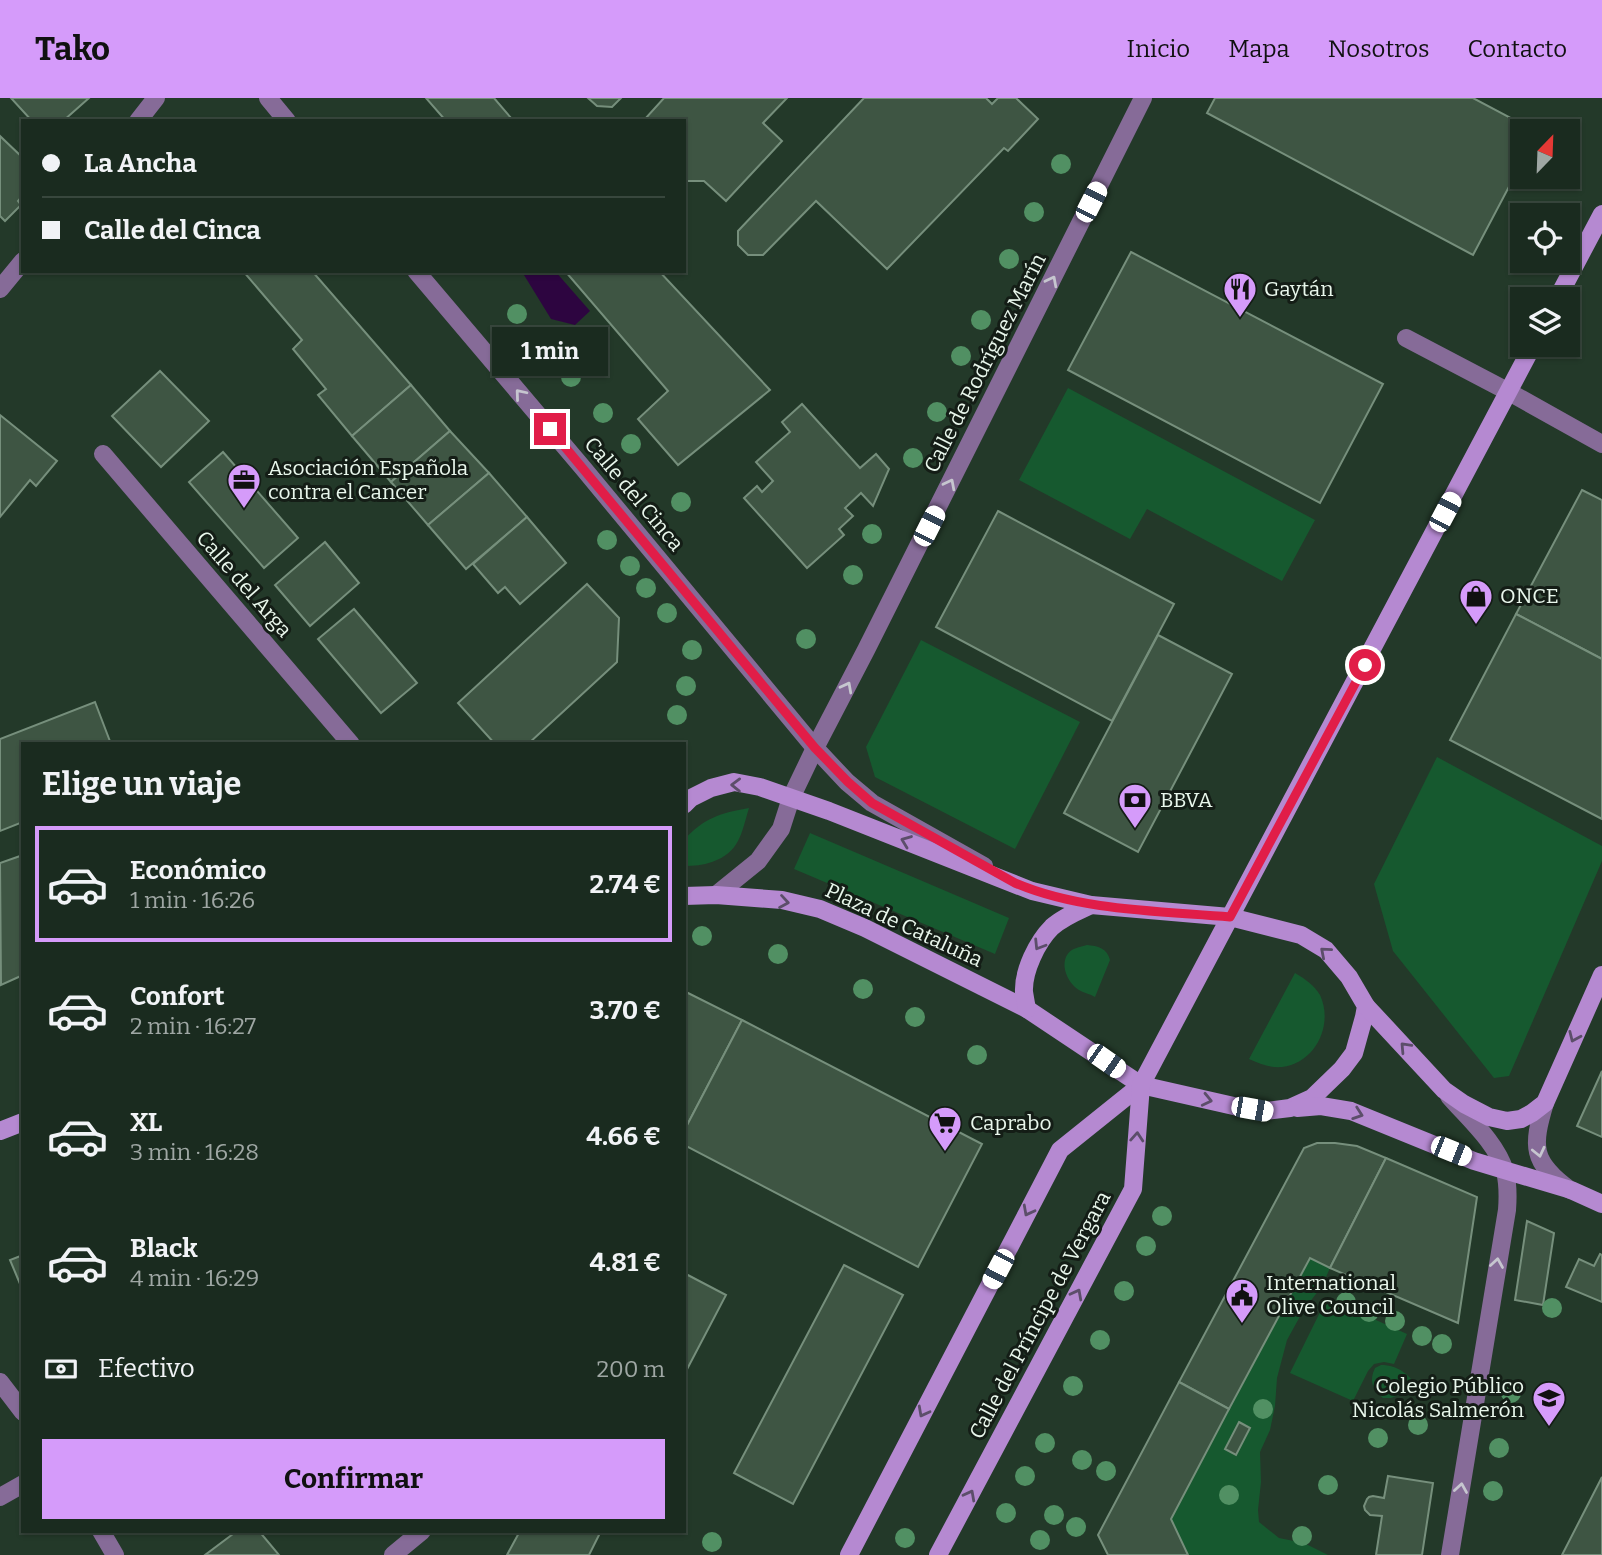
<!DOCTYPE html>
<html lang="es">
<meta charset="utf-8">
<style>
body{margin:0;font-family:Bitter,serif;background:#27372c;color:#f1f3f6;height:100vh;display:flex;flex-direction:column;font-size:26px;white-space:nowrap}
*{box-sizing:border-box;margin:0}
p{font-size:23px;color:#9fa7a4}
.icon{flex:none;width:38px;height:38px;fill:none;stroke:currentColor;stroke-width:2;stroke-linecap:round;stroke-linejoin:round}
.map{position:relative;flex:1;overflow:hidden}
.panel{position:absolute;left:21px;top:644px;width:665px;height:791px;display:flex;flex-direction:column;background:#1a2b1f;border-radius:0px;box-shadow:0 2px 5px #0004,0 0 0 2px #38473d}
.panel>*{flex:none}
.guide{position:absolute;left:21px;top:21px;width:665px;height:154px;border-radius:0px;box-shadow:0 2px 5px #0004,0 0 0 2px #38473d;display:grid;align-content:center;height:154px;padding:0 21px;background:#1a2b1f}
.needle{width:46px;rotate:23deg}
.fabs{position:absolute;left:1510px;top:21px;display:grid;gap:14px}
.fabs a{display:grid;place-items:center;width:70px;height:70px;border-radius:0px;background:#1a2b1f;box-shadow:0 2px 5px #0004,0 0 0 2px #38473d;font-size:35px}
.end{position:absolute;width:32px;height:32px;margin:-16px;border:9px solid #e11d48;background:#fff;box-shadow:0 0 0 4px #fff}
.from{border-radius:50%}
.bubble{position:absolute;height:49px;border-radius:0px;background:#1a2b1f;box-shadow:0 2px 5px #0004,0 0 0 2px #38473d;font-size:23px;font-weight:700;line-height:49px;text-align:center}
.car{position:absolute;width:21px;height:42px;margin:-21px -10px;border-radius:9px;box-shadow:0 0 5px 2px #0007;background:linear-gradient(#fff 24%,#345 0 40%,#fff 0 76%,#345 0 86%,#fff 0)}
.guide b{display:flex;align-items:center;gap:24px;height:66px;font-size:26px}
.guide b+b{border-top:2px solid #38473d}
.guide i{width:18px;height:18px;background:#f1f3f6}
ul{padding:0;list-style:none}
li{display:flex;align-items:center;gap:21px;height:116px;margin:0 14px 10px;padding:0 7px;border:4px solid transparent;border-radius:0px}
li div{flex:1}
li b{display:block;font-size:26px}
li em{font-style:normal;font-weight:700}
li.active{border-color:#d59bfa}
li>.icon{width:63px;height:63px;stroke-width:1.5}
h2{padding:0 21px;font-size:32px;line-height:84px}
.pay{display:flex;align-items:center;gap:18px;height:77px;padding:0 21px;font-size:26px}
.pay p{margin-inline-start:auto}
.cta{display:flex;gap:14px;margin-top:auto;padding:14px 21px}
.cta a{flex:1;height:80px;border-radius:0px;background:#d59bfa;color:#111;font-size:28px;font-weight:700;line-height:80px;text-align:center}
header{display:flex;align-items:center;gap:42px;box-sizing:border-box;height:98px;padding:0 35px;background:#d59bfa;color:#111}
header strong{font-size:33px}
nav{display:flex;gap:38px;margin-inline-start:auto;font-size:24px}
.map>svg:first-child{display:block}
.green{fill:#16592f}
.water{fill:#2d0540}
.building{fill:#3e5543;stroke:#768f7c;stroke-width:2}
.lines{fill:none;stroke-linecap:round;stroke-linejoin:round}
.lane{stroke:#866b98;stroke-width:18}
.street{stroke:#866b98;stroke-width:18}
.secondary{stroke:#b589d1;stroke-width:18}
.tree{fill:#519063}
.oneway{stroke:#c6c6cf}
.oneway2{stroke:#5c4e6a}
.route{stroke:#e11d48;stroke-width:9}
.labels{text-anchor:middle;stroke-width:6;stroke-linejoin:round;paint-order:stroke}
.poi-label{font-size:21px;fill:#e9f7ec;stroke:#141d16;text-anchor:start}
.street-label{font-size:21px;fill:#e9f7ec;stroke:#141d16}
</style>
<header>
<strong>Tako</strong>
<nav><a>Inicio</a><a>Mapa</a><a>Nosotros</a><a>Contacto</a></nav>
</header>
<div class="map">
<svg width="1602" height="1457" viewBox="0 0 1602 1457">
<rect width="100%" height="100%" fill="#233929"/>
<g class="green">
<polygon points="1068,290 1315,422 1282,483 1147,411 1130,441 1019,382"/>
<polygon points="921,542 1080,624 1015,751 875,679 866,649"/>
<polygon points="1437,659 1602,748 1602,763 1509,978 1494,980 1393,853 1374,786"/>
<path d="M 749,710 C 741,736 740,754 712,764 C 703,767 694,768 684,768 L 684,742 C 704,720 720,715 749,710 Z"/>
<polygon points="810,735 1009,820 995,856 794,771"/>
<path d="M 1087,847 C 1098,848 1107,850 1110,862 L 1095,899 C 1090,896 1084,895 1079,892 C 1069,886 1060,869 1067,857 C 1071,850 1080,849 1087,847 Z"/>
<path d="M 1295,875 C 1305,881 1314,887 1320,897 C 1334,927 1315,965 1282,969 C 1270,970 1260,966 1249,961 Z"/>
<polygon points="1310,1160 1330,1170 1322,1188 1303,1213 1287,1242 1277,1280 1275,1308 1270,1332 1260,1354 1261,1384 1258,1412 1259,1424 1279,1440 1304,1445 1328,1457 1188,1457 1171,1421"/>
<polygon points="1327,1200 1407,1236 1394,1266 1384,1264 1374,1266 1368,1273 1353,1303 1290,1275"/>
<path d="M 1381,1267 C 1398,1267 1411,1277 1418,1292 L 1415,1296 L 1401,1296 L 1391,1300 L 1383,1300 C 1372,1292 1369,1282 1375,1270 Z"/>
</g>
<polygon class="water" points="529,173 555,173 590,213 575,227 551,221 524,177"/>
<g class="building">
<polygon points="11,0 89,0 63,23 32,23"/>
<polygon points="426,0 494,0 511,20 508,23 446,23"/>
<polygon points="588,0 621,0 612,9 597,8"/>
<polygon points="664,0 787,0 763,25 782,43 726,103 704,83 684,83 684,23 644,22"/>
<polygon points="864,0 986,0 992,6 998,0 1016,0 1038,21 1008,53 1004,50 887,171 816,103 763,157 748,157 738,147 738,133"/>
<polygon points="1215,0 1473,0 1535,33 1522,33 1522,64 1473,157 1207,15"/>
<polygon points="0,38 23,60 23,97 18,103 21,107 5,123 0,118"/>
<polygon points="1131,154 1383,286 1320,405 1068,272"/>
<polygon points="243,173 312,173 411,287 352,338 318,297 326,291 293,251 302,242"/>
<polygon points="565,173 659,173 770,292 678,367 638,321 668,293"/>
<polygon points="160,273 209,323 161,369 112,318"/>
<polygon points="411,287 450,333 391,384 352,338"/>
<polygon points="802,306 860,370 876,356 889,371 873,408 861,395 845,410 853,418 839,431 844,437 807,470 744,400 757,388 762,394 773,383 756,364 790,334 782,324"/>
<polygon points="0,317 57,363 36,388 30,382 0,419"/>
<polygon points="450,333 489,375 428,427 391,384"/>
<polygon points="223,354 298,440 264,470 189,384"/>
<polygon points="489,375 527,419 466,471 428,427"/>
<polygon points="1582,392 1602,402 1602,561 1516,516"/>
<polygon points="998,413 1174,506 1112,623 936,529"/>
<polygon points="527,419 566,465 520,506 505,489 498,495 473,466"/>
<polygon points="325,444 359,485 310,528 275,487"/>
<polygon points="587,486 619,520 617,564 528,646 495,646 458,605"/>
<polygon points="354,511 417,585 381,615 318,541"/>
<polygon points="1516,516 1602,561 1602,721 1450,642"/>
<polygon points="1158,537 1232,576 1138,754 1064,715"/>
<polygon points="95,604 111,646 23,646 23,733 20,725 0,733 0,641"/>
<polygon points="23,757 23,877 1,887 0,765"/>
<polygon points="684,893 742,922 684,1033"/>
<polygon points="742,922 982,1046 918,1169 684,1047 684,1033"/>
<polygon points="1602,973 1602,1039 1577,1028"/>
<polygon points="1317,1045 1335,1045 1357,1048 1386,1060 1330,1170 1310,1160 1229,1311 1179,1284 1304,1050"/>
<polygon points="1386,1060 1477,1099 1458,1225 1330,1170"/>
<polygon points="1527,1123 1554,1135 1543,1207 1515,1202"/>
<polygon points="1600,1156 1602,1157 1602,1204 1566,1189 1579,1161 1594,1168"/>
<polygon points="23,1157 23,1193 10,1162"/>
<polygon points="844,1167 903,1197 793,1406 734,1375"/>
<polygon points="684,1175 726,1197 684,1277"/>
<polygon points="1179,1284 1229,1311 1171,1421 1188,1457 1108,1457 1098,1437"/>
<polygon points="1239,1324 1250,1330 1236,1357 1225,1351"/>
<polygon points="1388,1378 1433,1385 1422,1457 1376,1457 1382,1418 1370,1417 1365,1412 1364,1408 1367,1401 1369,1399 1373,1398 1384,1400"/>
<polygon points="1602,1379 1602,1457 1562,1457"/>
<polygon points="237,1433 259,1433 279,1457 205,1457"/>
<polygon points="520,1433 601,1433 589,1457 507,1457"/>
</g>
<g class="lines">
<polyline class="lane" points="1406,240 1509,294 1602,346"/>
<g class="street">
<polyline points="268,0 287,23"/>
<polyline points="138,23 156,0"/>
<polyline points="416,173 583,370 815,650 847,684 872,705 984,768"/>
<polyline points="0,191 23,163"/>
<polyline points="103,356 351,646"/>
<polyline points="716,797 758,763 781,731 791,700 815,650 866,552 1143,0"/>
<path d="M 1449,998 C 1468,1020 1496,1044 1505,1073 C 1508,1086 1508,1099 1507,1112 L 1450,1457"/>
<path d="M 1545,1005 C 1532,1048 1531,1064 1570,1092"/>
<polyline points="0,1284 23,1314"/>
<polyline points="0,1399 23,1386"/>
<polyline points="101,1433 115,1457"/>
<polyline points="393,1457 422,1433"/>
</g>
<g class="secondary">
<polyline points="1557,201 1602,116"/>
<polyline points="684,707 691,700 711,690 734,684 760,689 829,713 1032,793 1091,807 1230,819 1301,837 1326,852 1349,879 1366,908 1364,919 1354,955 1342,971 1312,1000 1290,1010 1266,1013 1238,1009 1141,987 1027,911 865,830 820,811 782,802 716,797 684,798"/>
<polyline points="1366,908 1444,992 1464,1006 1489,1019 1507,1023 1521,1021 1532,1015 1545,1005 1602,877"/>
<path d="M 1027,911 C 1026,906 1025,900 1024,894 C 1023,873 1037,844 1052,829 C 1063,819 1078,813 1091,807"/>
<polyline points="1297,1010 1321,1008 1351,1013 1474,1063 1571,1092 1602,1106"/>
<polyline points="0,1033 23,1024"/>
<polyline points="849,1457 1060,1052 1141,987"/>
<polyline points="938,1457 1133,1091 1141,987 1533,247"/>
</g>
</g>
<g class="tree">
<circle cx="1061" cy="66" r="10"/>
<circle cx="1034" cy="114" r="10"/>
<circle cx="1009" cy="161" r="10"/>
<circle cx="517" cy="216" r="10"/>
<circle cx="981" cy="222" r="10"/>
<circle cx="546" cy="248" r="10"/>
<circle cx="961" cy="258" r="10"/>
<circle cx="571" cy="279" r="10"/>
<circle cx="937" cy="314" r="10"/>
<circle cx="603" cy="315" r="10"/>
<circle cx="631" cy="346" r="10"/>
<circle cx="913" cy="360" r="10"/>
<circle cx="681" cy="404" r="10"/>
<circle cx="872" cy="436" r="10"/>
<circle cx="607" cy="442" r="10"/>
<circle cx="630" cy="468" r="10"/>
<circle cx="853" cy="477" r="10"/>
<circle cx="646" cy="490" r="10"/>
<circle cx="667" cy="515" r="10"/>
<circle cx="806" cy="541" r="10"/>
<circle cx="692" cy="552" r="10"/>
<circle cx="686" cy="588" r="10"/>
<circle cx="677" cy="617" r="10"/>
<circle cx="702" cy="838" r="10"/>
<circle cx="778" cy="856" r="10"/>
<circle cx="863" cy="891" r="10"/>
<circle cx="915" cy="919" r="10"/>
<circle cx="977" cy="957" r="10"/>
<circle cx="1162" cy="1118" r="10"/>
<circle cx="1146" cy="1148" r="10"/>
<circle cx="1124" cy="1193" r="10"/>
<circle cx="1346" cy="1204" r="10"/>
<circle cx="1552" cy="1210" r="10"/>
<circle cx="1369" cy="1214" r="10"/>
<circle cx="1395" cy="1223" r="10"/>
<circle cx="1422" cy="1238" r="10"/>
<circle cx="1100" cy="1242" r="10"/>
<circle cx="1442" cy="1246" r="10"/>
<circle cx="1073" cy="1288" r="10"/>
<circle cx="1511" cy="1295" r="10"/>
<circle cx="1263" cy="1311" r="10"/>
<circle cx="1418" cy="1327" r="10"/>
<circle cx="1378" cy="1340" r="10"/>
<circle cx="1045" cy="1345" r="10"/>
<circle cx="1499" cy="1350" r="10"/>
<circle cx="1082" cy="1362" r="10"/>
<circle cx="1106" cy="1373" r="10"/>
<circle cx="1025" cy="1378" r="10"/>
<circle cx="1328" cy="1387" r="10"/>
<circle cx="1493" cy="1393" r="10"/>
<circle cx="1229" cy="1397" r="10"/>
<circle cx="1006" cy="1415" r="10"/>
<circle cx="1054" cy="1417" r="10"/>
<circle cx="1076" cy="1429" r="10"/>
<circle cx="1302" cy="1438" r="10"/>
<circle cx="905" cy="1440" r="10"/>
<circle cx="1040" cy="1442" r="10"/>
<circle cx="712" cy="1444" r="10"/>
</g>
<defs><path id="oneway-chevron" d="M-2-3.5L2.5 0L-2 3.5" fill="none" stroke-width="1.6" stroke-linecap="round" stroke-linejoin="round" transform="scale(1.75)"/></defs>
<g class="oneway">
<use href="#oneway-chevron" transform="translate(1052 183) rotate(-63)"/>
<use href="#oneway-chevron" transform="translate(520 296) rotate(-130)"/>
<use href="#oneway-chevron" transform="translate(950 386) rotate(-63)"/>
<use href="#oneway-chevron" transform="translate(847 589) rotate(-62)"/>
<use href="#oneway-chevron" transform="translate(1539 1054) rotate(77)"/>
<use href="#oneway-chevron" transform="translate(1497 1165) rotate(-81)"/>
<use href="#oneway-chevron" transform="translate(1461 1390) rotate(-81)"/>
</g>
<g class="oneway2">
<use href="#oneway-chevron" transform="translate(736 687) rotate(-179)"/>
<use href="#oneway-chevron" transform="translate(906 743) rotate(-159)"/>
<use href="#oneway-chevron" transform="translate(784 804) rotate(9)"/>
<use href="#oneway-chevron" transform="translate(1039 847) rotate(122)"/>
<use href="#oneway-chevron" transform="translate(1325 854) rotate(-139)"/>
<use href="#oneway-chevron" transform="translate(1574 939) rotate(114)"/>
<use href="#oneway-chevron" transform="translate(1405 949) rotate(-133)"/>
<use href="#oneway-chevron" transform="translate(1207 1002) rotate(13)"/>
<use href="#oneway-chevron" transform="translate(1358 1016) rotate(19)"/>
<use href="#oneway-chevron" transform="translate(1137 1039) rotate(-86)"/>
<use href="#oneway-chevron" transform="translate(1028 1113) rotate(118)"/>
<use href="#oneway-chevron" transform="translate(1077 1196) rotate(-62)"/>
<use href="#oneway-chevron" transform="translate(923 1314) rotate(118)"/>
<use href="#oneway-chevron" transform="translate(970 1397) rotate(-62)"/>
</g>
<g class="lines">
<path class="route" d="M 550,331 L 815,650 L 848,684 L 872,705 L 1015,785 C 1080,813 1160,813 1230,819 L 1365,567"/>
</g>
<defs>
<symbol id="restaurant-pin" viewBox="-11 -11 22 30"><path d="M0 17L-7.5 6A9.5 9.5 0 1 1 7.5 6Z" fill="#d59bfa" stroke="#141d16"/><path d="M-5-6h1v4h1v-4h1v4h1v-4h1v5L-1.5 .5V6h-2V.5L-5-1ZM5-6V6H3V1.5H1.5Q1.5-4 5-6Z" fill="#111"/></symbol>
<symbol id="office-pin" viewBox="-11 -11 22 30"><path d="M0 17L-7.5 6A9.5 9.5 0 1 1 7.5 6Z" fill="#d59bfa" stroke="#141d16"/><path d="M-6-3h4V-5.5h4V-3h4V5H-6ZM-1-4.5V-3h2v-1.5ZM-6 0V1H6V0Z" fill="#111"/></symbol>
<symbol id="shop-pin" viewBox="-11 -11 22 30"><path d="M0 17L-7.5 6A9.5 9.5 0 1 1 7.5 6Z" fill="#d59bfa" stroke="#141d16"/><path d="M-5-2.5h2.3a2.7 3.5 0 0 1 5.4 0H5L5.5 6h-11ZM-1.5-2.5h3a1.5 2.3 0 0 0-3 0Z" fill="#111"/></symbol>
<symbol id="bank-pin" viewBox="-11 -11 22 30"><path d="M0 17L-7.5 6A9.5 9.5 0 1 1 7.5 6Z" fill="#d59bfa" stroke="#141d16"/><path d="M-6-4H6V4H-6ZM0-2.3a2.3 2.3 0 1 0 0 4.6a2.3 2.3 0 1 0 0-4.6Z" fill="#111"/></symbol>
<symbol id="supermarket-pin" viewBox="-11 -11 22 30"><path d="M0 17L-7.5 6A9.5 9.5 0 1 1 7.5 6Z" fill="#d59bfa" stroke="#141d16"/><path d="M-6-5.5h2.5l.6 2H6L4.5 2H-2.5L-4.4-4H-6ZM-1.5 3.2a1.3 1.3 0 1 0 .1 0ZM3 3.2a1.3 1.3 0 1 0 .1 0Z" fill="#111"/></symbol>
<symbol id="civic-pin" viewBox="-11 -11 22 30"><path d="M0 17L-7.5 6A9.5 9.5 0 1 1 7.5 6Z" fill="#d59bfa" stroke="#141d16"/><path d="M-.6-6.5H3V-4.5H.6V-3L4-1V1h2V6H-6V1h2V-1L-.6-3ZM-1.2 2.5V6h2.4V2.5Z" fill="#111"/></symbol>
<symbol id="school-pin" viewBox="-11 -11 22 30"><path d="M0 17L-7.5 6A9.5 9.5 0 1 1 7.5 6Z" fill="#d59bfa" stroke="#141d16"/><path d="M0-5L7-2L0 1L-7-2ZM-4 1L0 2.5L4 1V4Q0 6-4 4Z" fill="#111"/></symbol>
</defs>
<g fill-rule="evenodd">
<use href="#restaurant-pin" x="1221" y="172" width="38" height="52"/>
<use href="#office-pin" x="225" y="363" width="38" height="52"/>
<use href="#shop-pin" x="1457" y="479" width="38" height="52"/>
<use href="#bank-pin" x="1116" y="683" width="38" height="52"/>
<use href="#supermarket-pin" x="926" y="1006" width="38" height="52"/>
<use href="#civic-pin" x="1223" y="1178" width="38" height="52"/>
<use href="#school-pin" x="1530" y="1281" width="38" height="52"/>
</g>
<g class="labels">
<g class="poi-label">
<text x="1264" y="198">Gaytán</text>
<text x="268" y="377">Asociación Española<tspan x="268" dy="24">contra el Cancer</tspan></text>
<text x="1500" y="505">ONCE</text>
<text x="1160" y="709">BBVA</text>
<text x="970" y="1032">Caprabo</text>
<text x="1266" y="1192">International<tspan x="1266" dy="24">Olive Council</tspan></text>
<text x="1524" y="1295" text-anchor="end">Colegio Público<tspan x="1524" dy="24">Nicolás Salmerón</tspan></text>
</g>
<g class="street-label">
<text transform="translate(985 265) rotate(-63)" y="7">Calle de Rodríguez Marín</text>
<text transform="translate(634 396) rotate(50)" y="7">Calle del Cinca</text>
<text transform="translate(244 486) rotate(49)" y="7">Calle del Arga</text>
<text transform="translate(904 827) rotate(25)" y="7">Plaza de Cataluña</text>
<text transform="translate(1040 1217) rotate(-62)" y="7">Calle del Príncipe de Vergara</text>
</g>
</g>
</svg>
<div class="fabs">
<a><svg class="needle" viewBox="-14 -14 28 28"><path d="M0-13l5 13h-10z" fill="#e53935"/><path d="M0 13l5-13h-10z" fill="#9fa7a4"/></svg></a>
<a><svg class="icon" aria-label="locate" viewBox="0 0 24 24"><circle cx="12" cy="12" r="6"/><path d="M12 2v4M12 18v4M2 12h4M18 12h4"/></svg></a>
<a><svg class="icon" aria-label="layers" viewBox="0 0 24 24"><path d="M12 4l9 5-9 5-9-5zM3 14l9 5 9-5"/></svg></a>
</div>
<i class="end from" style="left:1365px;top:567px"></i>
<i class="end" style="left:550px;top:331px"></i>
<div class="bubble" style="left:492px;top:229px;width:116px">1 min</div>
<i class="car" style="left:1091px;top:104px;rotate:27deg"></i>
<i class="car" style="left:1445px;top:414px;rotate:28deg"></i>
<i class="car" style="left:929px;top:428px;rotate:27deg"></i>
<i class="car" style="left:1106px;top:963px;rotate:125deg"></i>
<i class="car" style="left:1252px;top:1011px;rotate:100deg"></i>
<i class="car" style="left:1451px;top:1053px;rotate:112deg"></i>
<i class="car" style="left:998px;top:1171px;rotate:208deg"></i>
<div class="guide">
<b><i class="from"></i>La Ancha</b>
<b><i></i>Calle del Cinca</b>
</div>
<section class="panel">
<h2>Elige un viaje</h2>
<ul>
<li class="active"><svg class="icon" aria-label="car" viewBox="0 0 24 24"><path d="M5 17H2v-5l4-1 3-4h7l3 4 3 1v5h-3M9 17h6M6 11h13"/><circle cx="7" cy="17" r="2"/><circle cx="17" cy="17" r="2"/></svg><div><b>Económico</b><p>1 min · 16:26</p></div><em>2.74 €</em></li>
<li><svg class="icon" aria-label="car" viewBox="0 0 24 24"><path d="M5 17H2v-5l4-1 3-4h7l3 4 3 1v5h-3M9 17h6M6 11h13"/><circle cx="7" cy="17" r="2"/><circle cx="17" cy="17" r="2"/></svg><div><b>Confort</b><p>2 min · 16:27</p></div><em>3.70 €</em></li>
<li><svg class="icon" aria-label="car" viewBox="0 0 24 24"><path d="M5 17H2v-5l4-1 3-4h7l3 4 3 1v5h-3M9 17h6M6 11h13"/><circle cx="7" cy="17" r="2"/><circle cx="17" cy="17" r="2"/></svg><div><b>XL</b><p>3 min · 16:28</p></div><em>4.66 €</em></li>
<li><svg class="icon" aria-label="car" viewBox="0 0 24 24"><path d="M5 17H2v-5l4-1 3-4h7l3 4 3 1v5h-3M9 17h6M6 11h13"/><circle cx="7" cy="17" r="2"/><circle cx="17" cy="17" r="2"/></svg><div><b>Black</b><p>4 min · 16:29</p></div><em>4.81 €</em></li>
</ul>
<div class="pay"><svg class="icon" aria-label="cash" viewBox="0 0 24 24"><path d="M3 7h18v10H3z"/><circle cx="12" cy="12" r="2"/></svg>Efectivo<p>200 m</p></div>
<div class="cta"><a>Confirmar</a></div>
</section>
</div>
